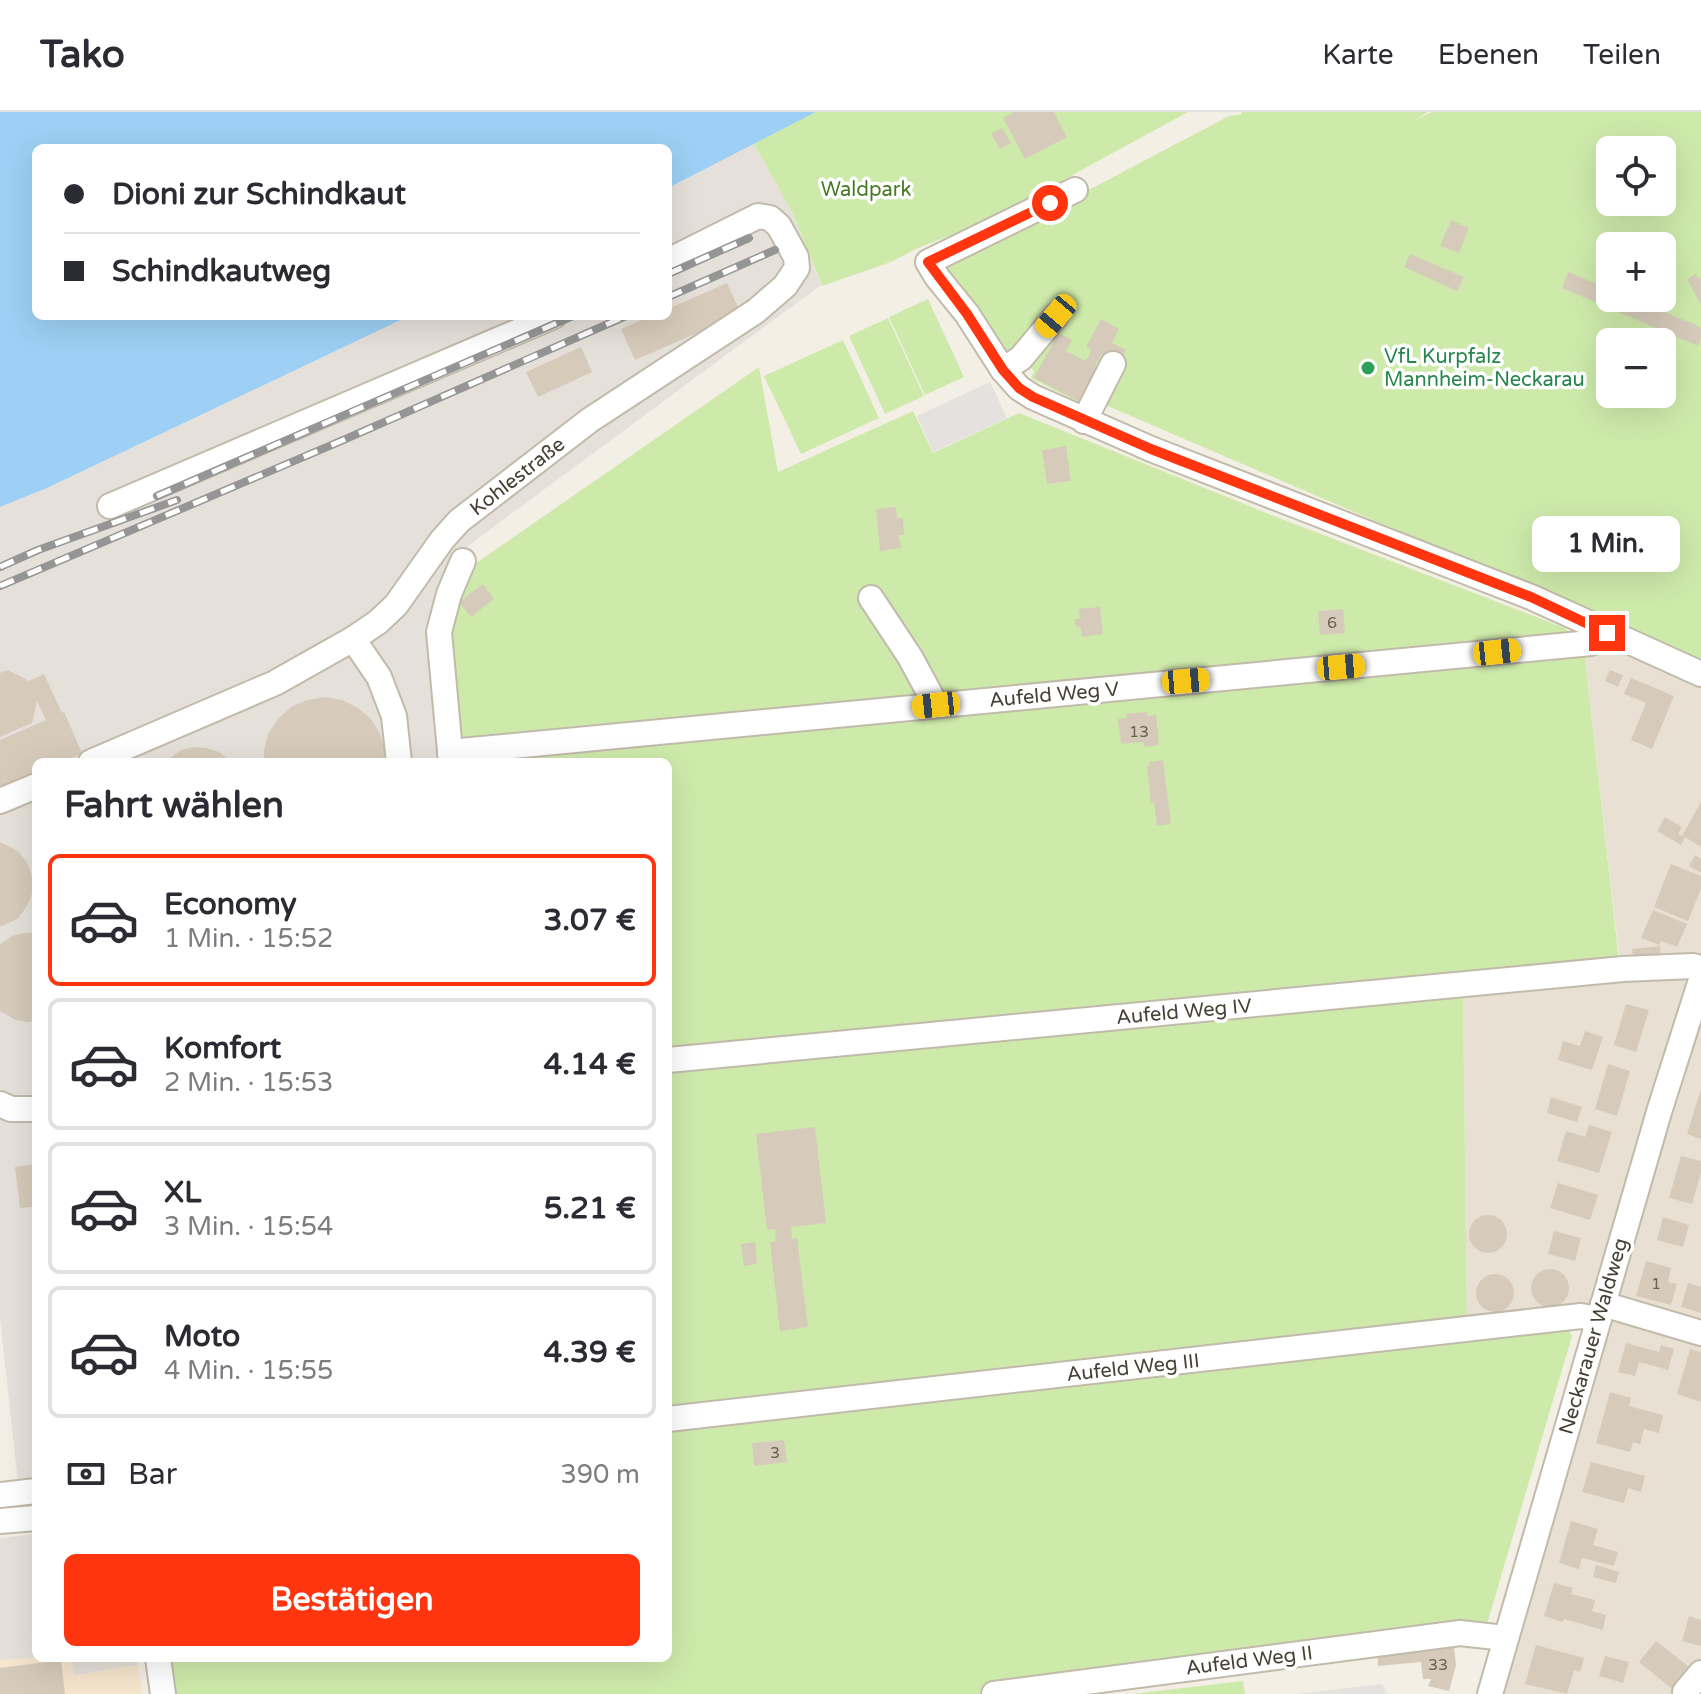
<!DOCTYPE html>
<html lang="de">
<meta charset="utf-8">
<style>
body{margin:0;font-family:"Varela Round",sans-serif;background:#f2f2f3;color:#2b2b33;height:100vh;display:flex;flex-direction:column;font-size:30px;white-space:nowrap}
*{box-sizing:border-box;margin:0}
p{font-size:26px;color:#7c7c81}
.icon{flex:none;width:44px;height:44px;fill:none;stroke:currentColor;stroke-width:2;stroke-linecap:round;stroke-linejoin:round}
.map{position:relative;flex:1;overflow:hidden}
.sheet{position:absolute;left:32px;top:646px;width:640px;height:904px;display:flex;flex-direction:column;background:#fff;border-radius:12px;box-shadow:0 8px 32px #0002}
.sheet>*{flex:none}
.banner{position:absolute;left:32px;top:32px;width:640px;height:176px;border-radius:12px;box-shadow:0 8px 32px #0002;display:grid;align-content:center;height:176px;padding:0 32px;background:#fff}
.fabs{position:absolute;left:1596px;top:24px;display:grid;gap:16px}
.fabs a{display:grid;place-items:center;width:80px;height:80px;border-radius:12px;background:#fff;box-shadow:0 8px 32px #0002;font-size:40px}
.end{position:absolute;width:36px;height:36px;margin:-18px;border:10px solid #ff3510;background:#fff;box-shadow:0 0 0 4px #fff}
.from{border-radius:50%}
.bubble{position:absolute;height:56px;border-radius:12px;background:#fff;box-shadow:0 8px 32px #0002;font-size:26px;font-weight:700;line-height:56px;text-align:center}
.car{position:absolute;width:24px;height:48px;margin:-24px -12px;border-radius:10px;box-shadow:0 0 6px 2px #0007;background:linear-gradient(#f5c518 24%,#345 0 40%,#f5c518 0 76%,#345 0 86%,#f5c518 0)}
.banner b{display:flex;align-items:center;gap:28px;height:76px;font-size:30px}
.banner b+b{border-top:2px solid #e1e1e2}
.banner i{width:20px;height:20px;background:#2b2b33}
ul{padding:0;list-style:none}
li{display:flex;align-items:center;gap:24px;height:132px;margin:0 16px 12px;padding:0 16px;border:4px solid #e1e1e2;border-radius:12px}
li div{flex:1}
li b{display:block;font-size:30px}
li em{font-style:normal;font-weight:700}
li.selected{border-color:#ff3510}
li>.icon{width:72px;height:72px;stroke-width:1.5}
h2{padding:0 32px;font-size:36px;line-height:96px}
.pay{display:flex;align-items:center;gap:20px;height:88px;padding:0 32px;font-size:30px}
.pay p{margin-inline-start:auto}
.cta{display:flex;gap:16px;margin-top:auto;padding:16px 32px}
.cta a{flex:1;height:92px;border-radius:12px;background:#ff3510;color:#fff;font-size:32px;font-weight:700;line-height:92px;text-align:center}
header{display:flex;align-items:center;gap:48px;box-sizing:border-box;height:112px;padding:0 40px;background:#fff;border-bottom:2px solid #e1e1e2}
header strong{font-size:38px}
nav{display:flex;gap:44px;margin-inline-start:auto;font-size:28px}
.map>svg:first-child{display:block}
.residential{fill:#e8e1d3}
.commercial{fill:#f7e6ce}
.industrial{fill:#e6e0da}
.green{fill:#ceeaab;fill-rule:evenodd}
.parking{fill:#e4e1de}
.water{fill:#9dd0f4}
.building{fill:#d6cbba}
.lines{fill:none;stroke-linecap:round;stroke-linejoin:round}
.minor-casing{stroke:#c2baaa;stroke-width:28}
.minor{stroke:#fff;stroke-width:24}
.rail-casing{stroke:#959595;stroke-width:8}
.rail{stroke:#fff;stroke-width:5;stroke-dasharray:15;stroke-linecap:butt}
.route{stroke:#ff3510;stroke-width:10}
.leisure-dot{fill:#2e9e5b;stroke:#fff;stroke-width:3}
.labels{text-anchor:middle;stroke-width:7;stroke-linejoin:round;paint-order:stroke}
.number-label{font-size:16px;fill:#6a6256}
.park-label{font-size:20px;fill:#457b24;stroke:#fff}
.leisure-label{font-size:20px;fill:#27864d;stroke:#fff;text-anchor:start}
.street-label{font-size:20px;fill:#463f34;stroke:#fff}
</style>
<header>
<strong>Tako</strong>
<nav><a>Karte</a><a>Ebenen</a><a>Teilen</a></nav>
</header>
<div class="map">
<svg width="1701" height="1582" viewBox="0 0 1701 1582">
<rect width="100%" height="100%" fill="#f4efe5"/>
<polygon class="residential" points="1616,535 1701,571 1701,1582 1500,1582 1614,1198 1467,1214 1463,878 1621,860 1584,537"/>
<polygon class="commercial" points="36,1546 71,1546 74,1563 138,1553 142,1582 0,1582 0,1548"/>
<g class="industrial">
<polygon points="754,32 792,100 821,173 457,442 444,647 418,647 417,650 36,650 36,1369 18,1371 0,1207 0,395 47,376 409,204 668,204 668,76"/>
<polygon points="36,1422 36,1546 0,1548 0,1426"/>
<polygon points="71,1546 137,1546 138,1553 74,1563"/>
</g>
<g class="green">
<polygon points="816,0 1188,0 990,108 918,136 891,150 822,174 792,100 754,32"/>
<path d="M 1241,0 L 1428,0 L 1416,8 L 1432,0 L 1701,0 L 1701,547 L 1668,535 L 1110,295 L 1102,292 L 1081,292 L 1031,266 L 1034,259 L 1019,244 L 1004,246 L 940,159 L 941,149 L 1079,83 L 1229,4 L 1242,2 ZM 1610,38 L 1662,38 L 1662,90 L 1610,90 ZM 1610,134 L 1662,134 L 1662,186 L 1610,186 ZM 1610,230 L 1662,230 L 1662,282 L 1610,282 Z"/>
<polygon points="928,187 964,265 925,283 889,205"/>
<polygon points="888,206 924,284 885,302 849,224"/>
<polygon points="843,228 879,306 801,342 764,264"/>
<polygon points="759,255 778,360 913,299 933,341 1019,301 1274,404 1565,516 1584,537 1619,849 1463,878 1467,1214 1567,1214 1572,1224 1487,1512 1037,1582 177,1582 172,1546 668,1546 668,650 417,650 417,647 456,647 445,519 469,456"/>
<polygon points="1243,1569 1245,1582 1131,1582"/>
</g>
<g class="parking">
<polygon points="990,270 1007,306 933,340 917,304"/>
<polygon points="1382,1572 1387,1582 1296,1582"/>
</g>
<polygon class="water" points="0,0 816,0 668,76 668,36 36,36 36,204 409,204 47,376 0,395"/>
<g class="building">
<polygon points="1014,0 1054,0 1067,25 1025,47 1003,6"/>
<polygon points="1002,16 1011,31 1000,37 991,22"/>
<polygon points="1451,108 1469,116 1459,141 1440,134"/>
<polygon points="1410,142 1464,165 1457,179 1404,155"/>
<polygon points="1568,160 1610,177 1610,186 1631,186 1701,215 1701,227 1698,234 1562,176"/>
<polygon points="1696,162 1698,167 1701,165 1701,193 1687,167"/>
<polygon points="727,171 741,202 635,248 621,217 651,204 668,204 668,197"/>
<polygon points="1101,207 1119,217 1112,231 1126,238 1118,252 1101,243 1095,254 1100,257 1082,291 1034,266 1058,221 1072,228 1066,239 1086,249 1092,238 1086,235"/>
<polygon points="581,235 592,260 538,285 526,260"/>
<polygon points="1066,334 1071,369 1047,372 1042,338"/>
<polygon points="896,395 897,407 903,406 904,423 899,423 901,436 880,439 876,397"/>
<polygon points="483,472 494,487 471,505 459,490"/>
<polygon points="1100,495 1103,522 1082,525 1080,514 1076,515 1075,507 1080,507 1078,497"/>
<polygon points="1343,497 1345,521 1320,523 1318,499"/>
<polygon points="8,558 29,569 44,562 62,601 64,600 82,641 62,650 36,650 36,661 0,677 0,628 46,608 37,589 32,611 0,625 0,561"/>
<polygon points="1610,558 1623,563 1618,575 1605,569"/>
<polygon points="1631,566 1674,584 1652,637 1631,628 1646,591 1624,582"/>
<polygon points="325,585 342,588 358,596 371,607 380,622 385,639 384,650 264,650 264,639 268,622 278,607 291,595 307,588"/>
<polygon points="1147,600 1148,604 1156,603 1159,633 1144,635 1143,630 1121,632 1118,607 1127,606 1126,602"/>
<polygon points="194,635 207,636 219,640 232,650 165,650 181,638"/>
<polygon points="1163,648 1171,712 1157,714 1154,690 1151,691 1147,654 1150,654 1149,650"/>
<polygon points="1701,690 1701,735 1685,725 1681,733 1657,719 1665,705 1682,715 1678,722 1682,724"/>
<polygon points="0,730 18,739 26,749 31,761 33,773 31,786 25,797 17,807 0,815"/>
<polygon points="1695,743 1701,747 1701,761 1689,754"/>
<polygon points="1671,752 1701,764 1701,777 1688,809 1654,795"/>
<polygon points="1653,798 1687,812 1677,835 1661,829 1659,833 1641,826"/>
<polygon points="24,821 36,821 36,909 26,910 14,907 0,899 0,832 12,824"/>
<polygon points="1660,834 1661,848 1634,850 1632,837"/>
<polygon points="1626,892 1649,898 1636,940 1614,933"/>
<polygon points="1585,919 1603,925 1592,958 1558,948 1563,929 1580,934"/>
<polygon points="1608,952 1630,959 1617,1004 1595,997"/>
<polygon points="1700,980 1701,980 1701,1027 1687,1022"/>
<polygon points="1551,985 1582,995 1577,1010 1547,1001"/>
<polygon points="1589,1013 1612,1020 1599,1061 1557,1049 1566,1019 1585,1025"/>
<polygon points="815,1015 826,1111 791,1115 792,1127 797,1126 808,1215 780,1219 770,1130 776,1129 775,1117 767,1118 756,1022"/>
<polygon points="1681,1044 1701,1049 1701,1061 1692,1092 1669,1086"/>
<polygon points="36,1052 36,1115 34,1115 32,1095 20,1096 15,1055"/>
<polygon points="1558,1071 1598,1083 1590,1108 1550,1096"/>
<circle cx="1488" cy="1122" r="19"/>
<polygon points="1663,1105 1689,1113 1683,1135 1657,1128"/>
<polygon points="1554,1119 1581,1126 1575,1149 1548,1142"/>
<polygon points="755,1130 757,1152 744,1154 741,1132"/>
<polygon points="1646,1149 1671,1156 1668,1170 1677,1172 1671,1193 1636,1184"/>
<circle cx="1550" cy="1176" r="19"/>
<circle cx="1495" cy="1181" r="19"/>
<polygon points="1688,1171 1701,1175 1701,1201 1681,1195"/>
<polygon points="1626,1231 1659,1240 1661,1233 1674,1237 1668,1258 1639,1250 1635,1264 1618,1260"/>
<polygon points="1690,1237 1701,1240 1701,1290 1677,1282"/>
<polygon points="1610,1280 1631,1286 1629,1294 1663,1303 1659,1321 1644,1317 1640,1332 1633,1330 1630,1340 1596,1331"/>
<polygon points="784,1328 787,1350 754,1354 752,1331"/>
<polygon points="1591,1350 1645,1364 1641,1380 1628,1376 1624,1391 1582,1380"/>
<polygon points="1571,1409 1598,1417 1593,1433 1618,1440 1614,1454 1582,1446 1579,1457 1559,1451"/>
<polygon points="1596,1453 1619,1460 1616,1471 1593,1465"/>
<polygon points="1554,1471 1573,1476 1571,1482 1595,1488 1592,1499 1606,1503 1603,1518 1564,1507 1563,1510 1544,1504"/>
<polygon points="1689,1504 1701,1508 1701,1534 1682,1529"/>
<polygon points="1453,1526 1456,1553 1449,1579 1428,1574 1431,1567 1423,1567 1421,1550 1378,1554 1377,1535"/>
<polygon points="1656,1529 1688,1554 1671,1576 1639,1550"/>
<polygon points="1536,1533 1584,1546 1580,1560 1574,1558 1567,1582 1525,1572"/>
<polygon points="1605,1544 1629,1550 1623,1571 1599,1564"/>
<polygon points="61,1548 65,1582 0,1582 0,1556"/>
</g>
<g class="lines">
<defs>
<g id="minor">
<polyline points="1075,78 928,150 937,165 967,202 1003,258 1019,276 1033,285 1151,337 1531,485 1701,562"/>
<polyline points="1003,258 1021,246 1056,204"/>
<polyline points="1084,309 1113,252"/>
<polyline points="110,394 554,204"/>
<polyline points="871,486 910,545 936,593"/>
<polyline points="353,527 379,565 394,604 399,650"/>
<polyline points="450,640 1591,531 1607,521"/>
<polyline points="91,650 275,571 353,527 378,510 396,493 442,428 459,409 590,308 756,199 785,174 797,156 796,145 779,114 770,106 758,104 668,149"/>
<polyline points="451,650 439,520 449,482 463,449"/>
<polyline points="0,689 36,674"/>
<polyline points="668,948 1623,857 1693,854 1701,856"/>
<polyline points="0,992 11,997 36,997"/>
<polyline points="1603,1192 1701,1221"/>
<polyline points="668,1307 1581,1204 1599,1207"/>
<polyline points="0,1383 36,1379"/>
<polyline points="0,1409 36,1406"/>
<polyline points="158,1546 163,1582"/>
<polyline points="994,1582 1460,1521 1505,1526"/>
<polyline points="1490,1582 1659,1000 1701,868"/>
<polyline points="1687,1582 1685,1580 1701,1561"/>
</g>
</defs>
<use href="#minor" class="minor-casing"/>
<use href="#minor" class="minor"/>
<defs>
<g id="rail">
<polyline points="668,162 749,126"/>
<polyline points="668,185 775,138"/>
<polyline points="157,384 573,204"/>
<polyline points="0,455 38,438 177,388"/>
<polyline points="0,474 341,329 626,204"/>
</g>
</defs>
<use href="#rail" class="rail-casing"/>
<use href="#rail" class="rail"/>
</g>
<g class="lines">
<polyline class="route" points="1050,91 928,150 967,202 1003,258 1019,276 1033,285 1151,337 1531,485 1607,521"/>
</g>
<circle class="leisure-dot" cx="1368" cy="256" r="8"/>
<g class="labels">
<g class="number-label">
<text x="1332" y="516">6</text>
<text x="1139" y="625">13</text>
<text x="1656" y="1177">1</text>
<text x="775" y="1346">3</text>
<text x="1438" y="1558">33</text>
</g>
<g class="park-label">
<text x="866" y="84">Waldpark</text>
</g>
<g class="leisure-label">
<text x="1384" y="251">VfL Kurpfalz<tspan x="1384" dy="23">Mannheim-Neckarau</tspan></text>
</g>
<g class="street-label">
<text transform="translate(517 364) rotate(-38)" y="7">Kohlestraße</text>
<text transform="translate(1054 582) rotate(-5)" y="7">Aufeld Weg V</text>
<text transform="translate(1184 899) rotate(-5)" y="7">Aufeld Weg IV</text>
<text transform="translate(1593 1224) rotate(-74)" y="7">Neckarauer Waldweg</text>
<text transform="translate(1133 1255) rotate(-6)" y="7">Aufeld Weg III</text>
<text transform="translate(1249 1548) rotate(-7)" y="7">Aufeld Weg II</text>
</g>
</g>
</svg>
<div class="fabs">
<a><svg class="icon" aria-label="locate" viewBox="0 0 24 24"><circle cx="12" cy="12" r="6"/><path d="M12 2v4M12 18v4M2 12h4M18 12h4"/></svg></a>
<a>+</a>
<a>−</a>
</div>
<i class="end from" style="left:1050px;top:91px"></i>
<i class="end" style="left:1607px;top:521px"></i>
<div class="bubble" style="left:1532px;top:404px;width:148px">1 Min.</div>
<i class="car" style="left:1056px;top:204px;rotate:220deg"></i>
<i class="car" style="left:1497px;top:540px;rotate:84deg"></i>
<i class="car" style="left:1341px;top:555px;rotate:85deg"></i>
<i class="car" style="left:1186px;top:569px;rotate:85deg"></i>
<i class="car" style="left:936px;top:593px;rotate:264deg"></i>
<div class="banner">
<b><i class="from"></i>Dioni zur Schindkaut</b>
<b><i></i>Schindkautweg</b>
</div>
<section class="sheet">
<h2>Fahrt wählen</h2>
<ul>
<li class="selected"><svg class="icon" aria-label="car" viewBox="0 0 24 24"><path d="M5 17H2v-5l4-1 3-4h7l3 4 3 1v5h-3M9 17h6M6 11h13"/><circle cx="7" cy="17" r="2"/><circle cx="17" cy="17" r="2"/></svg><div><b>Economy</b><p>1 Min. · 15:52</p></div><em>3.07 €</em></li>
<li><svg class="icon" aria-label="car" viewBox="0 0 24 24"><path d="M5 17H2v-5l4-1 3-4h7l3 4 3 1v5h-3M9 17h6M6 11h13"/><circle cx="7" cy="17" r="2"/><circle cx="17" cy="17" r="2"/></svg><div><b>Komfort</b><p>2 Min. · 15:53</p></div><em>4.14 €</em></li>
<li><svg class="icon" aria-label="car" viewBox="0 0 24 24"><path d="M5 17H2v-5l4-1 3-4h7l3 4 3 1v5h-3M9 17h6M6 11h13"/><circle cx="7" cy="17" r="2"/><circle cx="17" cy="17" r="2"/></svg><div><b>XL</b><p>3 Min. · 15:54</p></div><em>5.21 €</em></li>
<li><svg class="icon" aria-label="car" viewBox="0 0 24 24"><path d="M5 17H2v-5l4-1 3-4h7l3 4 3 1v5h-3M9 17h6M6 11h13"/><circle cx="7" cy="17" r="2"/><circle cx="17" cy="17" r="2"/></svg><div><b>Moto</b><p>4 Min. · 15:55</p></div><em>4.39 €</em></li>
</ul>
<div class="pay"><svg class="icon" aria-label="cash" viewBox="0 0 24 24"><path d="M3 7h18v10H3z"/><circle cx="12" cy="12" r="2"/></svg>Bar<p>390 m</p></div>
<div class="cta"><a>Bestätigen</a></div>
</section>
</div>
